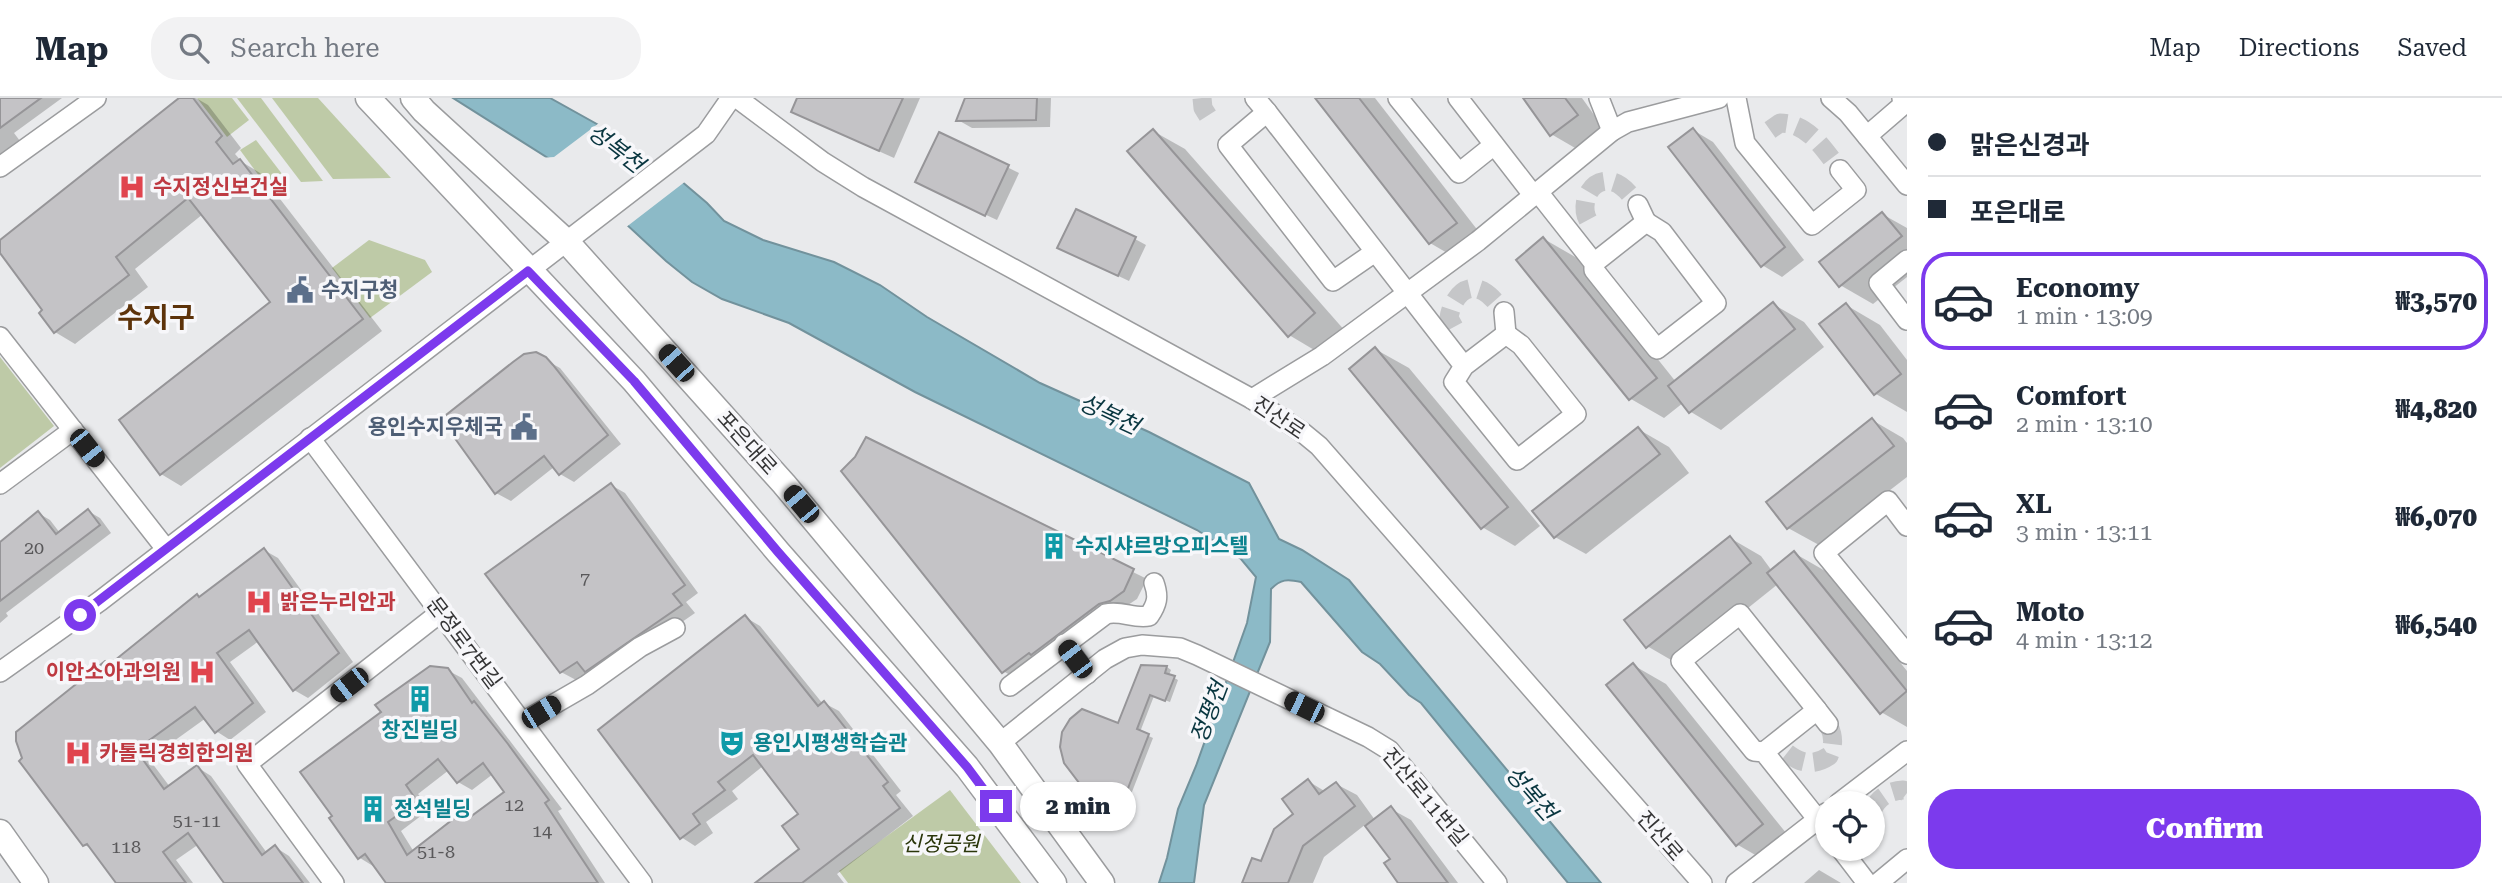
<!DOCTYPE html>
<meta charset="utf-8">
<style>
body{margin:0;font-family:"Roboto Serif","Noto Sans KR",serif;background:#f2f2f3;color:#1f2937;height:100vh;display:flex;flex-direction:column;font-size:26px;white-space:nowrap}
*{box-sizing:border-box;margin:0}
p{font-size:23px;color:#747a83}
.icon{flex:none;width:38px;height:38px;fill:none;stroke:currentColor;stroke-width:2;stroke-linecap:round;stroke-linejoin:round}
.map{position:relative;flex:1;overflow:hidden}
.drawer{display:flex;flex-direction:column;background:#fff;width:595px}
.drawer>*{flex:none}
.banner{display:grid;align-content:center;height:154px;padding:0 21px;background:#fff}
.tools{position:absolute;left:1815px;top:693px;display:grid;gap:14px}
.tools a{display:grid;place-items:center;width:70px;height:70px;border-radius:50%;background:#fff;box-shadow:0 2px 5px #0004;font-size:35px}
.end{position:absolute;width:32px;height:32px;margin:-16px;border:9px solid #7c3aed;background:#fff;box-shadow:0 0 0 4px #fff}
.from{border-radius:50%}
.bubble{position:absolute;height:49px;border-radius:24px;background:#fff;box-shadow:0 2px 5px #0004;font-size:23px;font-weight:800;line-height:49px;text-align:center}
.car{position:absolute;width:21px;height:42px;margin:-21px -10px;border-radius:9px;box-shadow:0 0 5px 2px #0007;background:linear-gradient(#222 24%,#8ab4d8 0 40%,#222 0 76%,#8ab4d8 0 86%,#222 0)}
.banner b{display:flex;align-items:center;gap:24px;height:66px;font-size:26px}
.banner b+b{border-top:2px solid #e0e1e3}
.banner i{width:18px;height:18px;background:#1f2937}
ul{padding:0;list-style:none}
li{display:flex;align-items:center;gap:21px;height:98px;margin:0 14px 10px;padding:0 7px;border:4px solid transparent;border-radius:28px}
li div{flex:1}
li b{display:block;font-size:26px}
li em{font-style:normal;font-weight:800}
li.on{border-color:#7c3aed}
li>.icon{width:63px;height:63px;stroke-width:1.5}
.action{display:flex;gap:14px;margin-top:auto;padding:14px 21px}
.action a{flex:1;height:80px;border-radius:28px;background:#7c3aed;color:#fff;font-size:28px;font-weight:800;line-height:80px;text-align:center}
header{display:flex;align-items:center;gap:42px;box-sizing:border-box;height:98px;padding:0 35px;background:#fff;border-bottom:2px solid #e0e1e3}
header strong{font-size:33px}
nav{display:flex;gap:38px;margin-inline-start:auto;font-size:24px}
.search{width:490px;height:63px;background:#f2f2f3;display:flex;align-items:center;gap:18px;box-sizing:border-box;padding:0 24px;border-radius:28px;color:#747a83;font-size:26px}
main{display:flex;flex:1;min-height:0}
.map>svg:first-child{display:block}
.green{fill:#becaa7}
.water{fill:#8cbac7;stroke:#72929c;stroke-width:2}
.pier{fill:#e9eaec}
.shadow{fill:#0003;fill-rule:evenodd}
.building{fill:#c4c3c6;stroke:#969598;stroke-width:2;fill-rule:evenodd}
.lines{fill:none;stroke-linecap:round;stroke-linejoin:round}
.minor-tunnel{stroke:#c5c6c8;stroke-width:19;stroke-dasharray:19 10;stroke-linecap:butt}
.minor-casing{stroke:#9b9c9e;stroke-width:22}
.major-casing{stroke:#9b9c9e;stroke-width:27}
.minor{stroke:#fff;stroke-width:19}
.major{stroke:#fff;stroke-width:24}
.route{stroke:#7c3aed;stroke-width:9}
.labels{text-anchor:middle;stroke-width:7;stroke-linejoin:round;paint-order:stroke}
.number-label{font-size:18px;fill:#59585a}
.health-label{font-size:21px;font-weight:bold;fill:#be3a42;stroke:#f7f7fa;text-anchor:start}
.service-label{font-size:21px;font-weight:bold;fill:#4e5e75;stroke:#f7f7fa;text-anchor:start}
.street-label{font-size:21px;fill:#353536;stroke:#f7f7fa}
.culture-label{font-size:21px;font-weight:bold;fill:#0d838f;stroke:#f7f7fa;text-anchor:start}
.park-label{font-size:21px;font-style:italic;fill:#2a360a;stroke:#f7f7fa}
.water-label{font-size:23px;font-style:italic;fill:#08353f;stroke:#f7f7fa}
.district-label{font-size:28px;font-weight:bold;fill:#5d330a;stroke:#f7f7fa}
</style>
<header>
<strong>Map</strong>
<div class="search"><svg class="icon" aria-label="search" viewBox="0 0 24 24"><circle cx="10" cy="10" r="6"/><path d="M15 15l6 6"/></svg>Search here</div>
<nav><a>Map</a><a>Directions</a><a>Saved</a></nav>
</header>
<main>
<div class="map">
<svg width="1907" height="785" viewBox="0 0 1907 785">
<rect width="100%" height="100%" fill="#e9eaec"/>
<g class="green">
<polygon points="197,0 232,0 249,22 227,39"/>
<polygon points="237,0 261,0 323,83 301,84"/>
<polygon points="272,0 318,0 391,80 333,81"/>
<polygon points="256,42 289,85 265,86 240,52"/>
<polygon points="369,142 425,162 432,174 370,220 332,170"/>
<polygon points="0,259 54,328 0,370"/>
<polygon points="950,692 1021,785 848,785 839,773"/>
</g>
<path class="water" d="M 453,0 L 550,0 L 647,54 L 707,105 L 724,123 L 763,142 L 834,164 L 880,187 L 927,219 L 1040,285 L 1149,334 L 1249,385 L 1279,441 L 1302,452 L 1349,482 L 1601,785 L 1568,785 L 1421,605 L 1409,597 L 1380,566 L 1362,554 L 1301,484 C 1287,481 1281,481 1271,491 L 1270,544 L 1204,707 L 1194,785 L 1159,785 L 1167,760 L 1178,711 L 1196,668 L 1247,525 L 1256,479 L 1241,461 L 1197,432 L 915,294 L 789,225 L 722,201 L 692,184 L 666,163 L 570,74 Z"/>
<polygon class="pier" points="599,25 649,51 686,83 625,130 568,77 539,60 554,59"/>
<g class="shadow">
<polygon points="0,0 62,0 14,35 20,43 0,57"/>
<polygon points="182,0 196,0 208,7 241,50 235,56 242,64 260,75 382,233 181,388 161,376 272,205 203,116 135,171 148,189 75,246 55,234 45,212 0,152 0,144"/>
<polygon points="799,0 920,0 894,60 807,21"/>
<polygon points="967,0 1051,0 1050,29 972,30 958,22"/>
<polygon points="1317,0 1375,0 1486,143 1461,163 1430,145"/>
<polygon points="1525,0 1582,0 1607,35 1582,54 1551,36"/>
<polygon points="1693,32 1713,44 1804,162 1782,179 1762,167"/>
<polygon points="1153,33 1185,51 1346,234 1321,256 1289,237"/>
<polygon points="940,36 1019,75 997,122 928,90"/>
<polygon points="1882,116 1907,130 1907,179 1873,206 1840,187"/>
<polygon points="1135,141 1146,147 1129,183 1070,155"/>
<polygon points="1544,141 1577,160 1676,284 1773,206 1804,224 1824,249 1721,332 1691,314 1683,305 1664,320 1631,301 1518,162"/>
<polygon points="1846,207 1880,227 1907,262 1907,314 1876,296 1822,227"/>
<polygon points="1375,251 1409,270 1540,428 1515,448 1482,429"/>
<polygon points="535,256 560,270 621,346 574,384 560,376 554,369 511,403 496,395"/>
<polygon points="1872,322 1903,340 1907,345 1907,379 1819,447 1788,430"/>
<polygon points="1638,331 1669,349 1689,375 1586,456 1555,439"/>
<polygon points="866,341 1147,481 1137,501 1017,581 1003,573 857,360"/>
<polygon points="611,387 625,395 698,495 686,504 695,515 600,581 588,574 576,582 561,574"/>
<polygon points="88,413 100,420 111,435 6,515 8,518 0,525 0,446 38,415 50,422 60,435"/>
<polygon points="1730,440 1761,458 1772,473 1794,455 1827,474 1907,573 1907,629 1881,614 1778,486 1678,566 1647,548"/>
<polygon points="264,452 278,460 353,564 308,600 294,592 259,543 230,564 266,614 230,642 216,633 206,620 149,661 170,689 197,669 211,678 267,755 275,749 289,758 310,785 226,785 199,746 176,762 193,785 118,785 94,752 85,747 105,565 111,568 197,498 201,500"/>
<polygon points="745,519 760,528 823,606 824,605 839,613 901,693 896,697 913,718 837,776 844,785 758,785 802,751 800,716 763,668 732,693 738,701 706,724 713,735 695,748 681,739"/>
<polygon points="1633,567 1666,586 1795,746 1771,766 1738,747 1608,587"/>
<polygon points="1142,569 1167,569 1171,572 1169,577 1178,582 1170,604 1154,598 1140,634 1153,640 1123,717 1108,717 1103,714 1118,627"/>
<path d="M 447,572 L 462,580 L 562,711 L 558,713 L 605,785 L 389,785 L 373,768 L 360,760 ZM 449,672 L 458,684 L 472,692 L 493,676 L 507,694 L 469,722 L 461,717 L 414,754 L 401,733 L 430,711 L 418,696 Z"/>
<polygon points="1308,683 1326,694 1336,686 1357,697 1375,722 1391,711 1411,722 1458,785 1401,785 1392,761 1366,726 1324,759 1313,785 1244,785 1262,766 1296,717"/>
<polygon points="1819,772 1841,785 1804,785"/>
</g>
<g class="building">
<polygon points="0,0 41,0 0,30"/>
<polygon points="179,0 193,0 222,38 216,44 233,66 240,61 363,221 160,377 119,322 270,204 188,100 116,159 129,177 54,235 39,215 42,212 0,155 0,142"/>
<polygon points="797,0 903,0 879,53 791,14"/>
<polygon points="965,0 1037,0 1036,22 956,23"/>
<polygon points="1315,0 1359,0 1457,125 1429,146"/>
<polygon points="1523,0 1565,0 1578,17 1550,38"/>
<polygon points="1693,30 1785,149 1761,169 1668,49"/>
<polygon points="1153,31 1315,215 1288,239 1127,53"/>
<polygon points="939,34 1009,67 985,118 915,84"/>
<polygon points="1076,111 1136,139 1118,178 1057,150"/>
<polygon points="1882,114 1902,138 1839,189 1819,164"/>
<polygon points="1543,139 1657,280 1629,302 1516,162"/>
<polygon points="1773,204 1795,231 1689,315 1668,288"/>
<polygon points="1846,205 1901,276 1874,297 1819,226"/>
<polygon points="1375,249 1508,409 1481,431 1349,271"/>
<polygon points="536,254 546,259 553,267 608,337 559,377 544,358 495,396 441,321 513,264 524,256"/>
<polygon points="1872,320 1894,348 1787,431 1766,404"/>
<polygon points="1638,329 1660,356 1554,440 1532,413"/>
<polygon points="866,339 1134,471 1124,493 1110,503 1099,506 1031,557 1029,555 1002,575 841,373 855,359"/>
<polygon points="611,385 685,487 673,496 682,507 585,574 577,564 560,575 485,476"/>
<polygon points="88,411 100,427 0,503 0,444 38,413 56,436"/>
<polygon points="1730,438 1751,465 1646,550 1624,522"/>
<polygon points="264,450 339,555 293,593 249,532 217,555 253,605 215,635 195,609 136,652 164,691 197,667 262,757 275,747 303,785 224,785 188,735 163,754 186,785 116,785 87,746 83,748 19,663 22,660 16,643 16,634 105,563 109,567 197,496 199,499"/>
<polygon points="1794,453 1907,593 1880,616 1767,475"/>
<polygon points="745,517 818,608 824,603 888,684 883,688 900,710 802,785 755,785 799,751 782,728 798,716 753,657 718,684 725,692 693,716 700,726 680,741 598,632"/>
<polygon points="1633,565 1763,726 1736,748 1606,587"/>
<polygon points="1141,567 1167,568 1165,575 1175,578 1165,603 1150,597 1137,631 1149,636 1118,716 1102,715 1064,665 1060,649 1062,634 1070,621 1082,611 1118,625"/>
<path d="M 430,568 L 448,570 L 472,605 L 474,603 L 508,646 L 549,702 L 545,705 L 598,785 L 386,785 L 365,756 L 358,761 L 329,720 L 332,718 L 300,674 L 381,614 L 375,607 ZM 438,661 L 457,685 L 483,665 L 504,694 L 466,722 L 461,715 L 407,757 L 388,724 L 417,703 L 406,687 Z"/>
<polygon points="1308,681 1319,696 1336,684 1355,708 1303,748 1288,785 1242,785 1252,760 1261,763 1274,731 1293,716 1282,701"/>
<polygon points="1391,708 1448,785 1398,785 1384,765 1390,761 1365,728"/>
</g>
<g class="lines">
<g class="minor-tunnel">
<polyline points="1202,0 1203,10 1210,21"/>
<path d="M 1770,32 L 1780,25 C 1809,25 1824,52 1840,72"/>
<path d="M 1588,122 C 1579,105 1591,78 1613,84 C 1624,87 1632,99 1638,107"/>
<path d="M 1454,229 L 1449,220 C 1451,204 1464,183 1483,193 C 1492,198 1498,207 1504,214"/>
<path d="M 1787,655 C 1801,666 1814,668 1829,658 C 1834,646 1834,638 1828,626"/>
<path d="M 1872,713 C 1878,699 1889,693 1903,692 L 1907,695"/>
</g>
<defs>
<g id="minor">
<polyline points="737,0 823,64 863,89 1252,301 1302,334 1319,348 1702,785"/>
<polyline points="1255,0 1267,14"/>
<polyline points="1398,0 1459,75 1494,47"/>
<polyline points="1458,0 1534,98"/>
<polyline points="1599,0 1612,33"/>
<polyline points="1736,0 1745,45 1812,127 1856,92 1840,72"/>
<polyline points="1831,0 1848,15 1907,87"/>
<polyline points="1867,38 1903,7 1902,0"/>
<polyline points="0,69 96,0"/>
<polyline points="1538,94 1594,165 1594,172 1657,251 1716,205 1662,134 1646,124 1594,165"/>
<polyline points="1638,107 1646,124"/>
<polyline points="1375,154 1333,183 1228,47 1267,14 1464,268 1454,284 1517,362 1576,316 1521,247 1506,236 1464,268"/>
<polyline points="1907,162 1879,185 1907,222"/>
<polyline points="1504,214 1506,236"/>
<polyline points="0,239 166,451"/>
<polyline points="1252,301 1322,258 1478,143 1612,33 1628,24 1719,0"/>
<polyline points="310,340 642,785"/>
<polyline points="0,386 73,332"/>
<polyline points="1907,428 1888,403 1824,455 1907,556"/>
<polyline points="1064,546 1087,576"/>
<polyline points="0,574 100,503 706,36 731,0"/>
<path d="M 1010,588 L 1106,516 C 1120,512 1134,521 1149,518 C 1157,506 1159,499 1154,485"/>
<polyline points="1817,612 1828,626"/>
<polyline points="523,624 587,587 640,549 675,530"/>
<polyline points="1000,645 1105,561 1125,550 1142,547 1180,550 1197,557 1368,639 1389,652 1497,785"/>
<polyline points="1764,654 1817,612 1740,516 1681,563 1754,653 1764,654 1827,733"/>
<polyline points="1839,705 1907,653"/>
<polyline points="1841,751 1867,785"/>
<polyline points="334,785 247,666 441,514"/>
<polyline points="1736,785 1826,715"/>
<polyline points="1878,785 1907,761"/>
</g>
<g id="major">
<polyline points="368,0 634,283 778,454 967,669 1054,785"/>
<polyline points="413,0 424,13 567,144 784,386 1000,645 1102,785"/>
<polyline points="0,734 36,785"/>
</g>
</defs>
<use href="#minor" class="minor-casing"/>
<use href="#major" class="major-casing"/>
<use href="#minor" class="minor"/>
<use href="#major" class="major"/>
</g>
<g class="lines">
<polyline class="route" points="80,517 528,173 634,283 778,454 967,669 996,708"/>
</g>
<defs>
<symbol id="hospital-bare" viewBox="-9 -9 18 18"><path d="M-5-5h3v3.5h4V-5h3V5h-3V1.5h-4V5h-3Z" fill="#e0444e" stroke="#f7f7fa" stroke-width="2.5" paint-order="stroke"/></symbol>
<symbol id="civic-bare" viewBox="-9 -9 18 18"><path d="M-.6-6.5H3V-4.5H.6V-3L4-1V1h2V6H-6V1h2V-1L-.6-3ZM-1.2 2.5V6h2.4V2.5Z" fill="#5c6f8a" stroke="#f7f7fa" stroke-width="2.5" paint-order="stroke"/></symbol>
<symbol id="building-bare" viewBox="-9 -9 18 18"><path d="M-4-6H4V6H1V3H-1V6H-4ZM-2.5-4.3h1.7v1.8h-1.7ZM.8-4.3h1.7v1.8H.8ZM-2.5-1h1.7V.8h-1.7ZM.8-1h1.7V.8H.8Z" fill="#0f9aa8" stroke="#f7f7fa" stroke-width="2.5" paint-order="stroke"/></symbol>
<symbol id="theatre-bare" viewBox="-9 -9 18 18"><path d="M-5-5.5Q0-4 5-5.5V0Q5 5 0 6Q-5 5-5 0ZM-3.3-2.5H-1v1.5H-3.3ZM1-2.5H3.3v1.5H1ZM-2.8 1Q0 5.5 2.8 1Z" fill="#0f9aa8" stroke="#f7f7fa" stroke-width="2.5" paint-order="stroke"/></symbol>
</defs>
<g fill-rule="evenodd">
<use href="#hospital-bare" x="113" y="70" width="38" height="38"/>
<use href="#civic-bare" x="281" y="173" width="38" height="38"/>
<use href="#civic-bare" x="505" y="310" width="38" height="38"/>
<use href="#building-bare" x="1035" y="429" width="38" height="38"/>
<use href="#hospital-bare" x="240" y="485" width="38" height="38"/>
<use href="#hospital-bare" x="183" y="555" width="38" height="38"/>
<use href="#building-bare" x="401" y="582" width="38" height="38"/>
<use href="#theatre-bare" x="713" y="626" width="38" height="38"/>
<use href="#hospital-bare" x="59" y="636" width="38" height="38"/>
<use href="#building-bare" x="354" y="692" width="38" height="38"/>
</g>
<g class="labels">
<g class="number-label">
<text x="34" y="456">20</text>
<text x="585" y="487">7</text>
<text x="514" y="713">12</text>
<text x="197" y="729">51-11</text>
<text x="542" y="739">14</text>
<text x="126" y="755">118</text>
<text x="436" y="760">51-8</text>
</g>
<g class="health-label">
<text x="153" y="96">수지정신보건실</text>
<text x="280" y="511">밝은누리안과</text>
<text x="181" y="581" text-anchor="end">이안소아과의원</text>
<text x="99" y="662">카톨릭경희한의원</text>
</g>
<g class="service-label">
<text x="321" y="199">수지구청</text>
<text x="503" y="336" text-anchor="end">용인수지우체국</text>
</g>
<g class="street-label">
<text transform="translate(1279 320) rotate(34)" y="7">진산로</text>
<text transform="translate(747 345) rotate(48)" y="7">포은대로</text>
<text transform="translate(464 545) rotate(53)" y="7">문정로7번길</text>
<text transform="translate(1425 699) rotate(50)" y="7">진산로11번길</text>
<text transform="translate(1660 738) rotate(49)" y="7">진산로</text>
</g>
<g class="culture-label">
<text x="1075" y="455">수지샤르망오피스텔</text>
<text x="420" y="639" text-anchor="middle">창진빌딩</text>
<text x="753" y="652">용인시평생학습관</text>
<text x="394" y="718">정석빌딩</text>
</g>
<g class="park-label">
<text x="941" y="753">신정공원</text>
</g>
<g class="water-label">
<text transform="translate(616 50) rotate(38)" y="8">성복천</text>
<text transform="translate(1109 316) rotate(25)" y="8">성복천</text>
<text transform="translate(1209 614) rotate(-69)" y="8">정평천</text>
<text transform="translate(1531 695) rotate(49)" y="8">성복천</text>
</g>
<g class="district-label">
<text x="156" y="229">수지구</text>
</g>
</g>
</svg>
<div class="tools">
<a><svg class="icon" aria-label="locate" viewBox="0 0 24 24"><circle cx="12" cy="12" r="6"/><path d="M12 2v4M12 18v4M2 12h4M18 12h4"/></svg></a>
</div>
<i class="end from" style="left:80px;top:517px"></i>
<i class="end" style="left:996px;top:708px"></i>
<div class="bubble" style="left:1020px;top:684px;width:116px">2 min</div>
<i class="car" style="left:676px;top:265px;rotate:318deg"></i>
<i class="car" style="left:87px;top:350px;rotate:142deg"></i>
<i class="car" style="left:801px;top:406px;rotate:320deg"></i>
<i class="car" style="left:1075px;top:561px;rotate:323deg"></i>
<i class="car" style="left:349px;top:587px;rotate:232deg"></i>
<i class="car" style="left:1304px;top:609px;rotate:296deg"></i>
<i class="car" style="left:541px;top:614px;rotate:59deg"></i>
</div>
<section class="drawer">
<div class="banner">
<b><i class="from"></i>맑은신경과</b>
<b><i></i>포은대로</b>
</div>
<ul>
<li class="on"><svg class="icon" aria-label="car" viewBox="0 0 24 24"><path d="M5 17H2v-5l4-1 3-4h7l3 4 3 1v5h-3M9 17h6M6 11h13"/><circle cx="7" cy="17" r="2"/><circle cx="17" cy="17" r="2"/></svg><div><b>Economy</b><p>1 min · 13:09</p></div><em>₩3,570</em></li>
<li><svg class="icon" aria-label="car" viewBox="0 0 24 24"><path d="M5 17H2v-5l4-1 3-4h7l3 4 3 1v5h-3M9 17h6M6 11h13"/><circle cx="7" cy="17" r="2"/><circle cx="17" cy="17" r="2"/></svg><div><b>Comfort</b><p>2 min · 13:10</p></div><em>₩4,820</em></li>
<li><svg class="icon" aria-label="car" viewBox="0 0 24 24"><path d="M5 17H2v-5l4-1 3-4h7l3 4 3 1v5h-3M9 17h6M6 11h13"/><circle cx="7" cy="17" r="2"/><circle cx="17" cy="17" r="2"/></svg><div><b>XL</b><p>3 min · 13:11</p></div><em>₩6,070</em></li>
<li><svg class="icon" aria-label="car" viewBox="0 0 24 24"><path d="M5 17H2v-5l4-1 3-4h7l3 4 3 1v5h-3M9 17h6M6 11h13"/><circle cx="7" cy="17" r="2"/><circle cx="17" cy="17" r="2"/></svg><div><b>Moto</b><p>4 min · 13:12</p></div><em>₩6,540</em></li>
</ul>
<div class="action"><a>Confirm</a></div>
</section>
</main>
